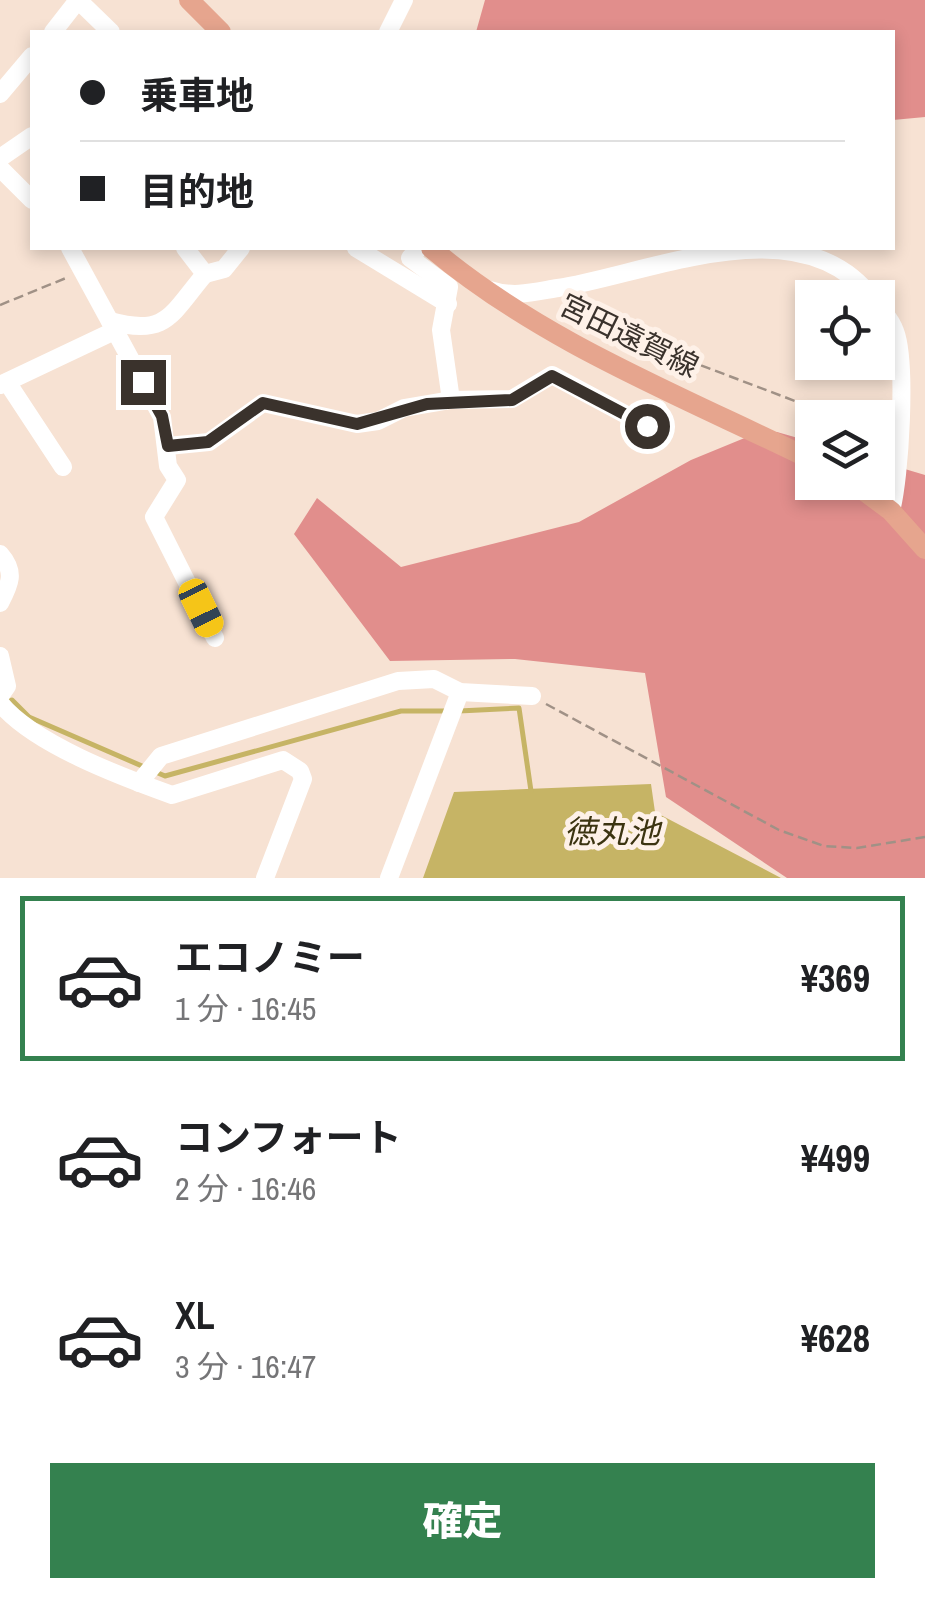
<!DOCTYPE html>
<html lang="ja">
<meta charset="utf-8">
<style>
body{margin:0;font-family:"Archivo Narrow","Noto Sans JP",sans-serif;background:#f6f6f6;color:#202124;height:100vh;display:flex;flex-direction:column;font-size:38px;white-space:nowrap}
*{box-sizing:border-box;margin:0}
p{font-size:32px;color:#757577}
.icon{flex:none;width:55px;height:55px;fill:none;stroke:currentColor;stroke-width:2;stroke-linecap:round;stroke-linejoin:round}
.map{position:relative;height:878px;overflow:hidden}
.side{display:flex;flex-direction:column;background:#fff;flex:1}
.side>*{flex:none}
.guide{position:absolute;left:30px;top:30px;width:865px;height:220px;border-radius:0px;box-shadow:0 5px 15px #0003;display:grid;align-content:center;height:220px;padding:0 50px;background:#fff}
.controls{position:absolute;left:795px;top:280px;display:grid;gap:20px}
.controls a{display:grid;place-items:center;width:100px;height:100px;border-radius:0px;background:#fff;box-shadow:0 5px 15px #0003;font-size:50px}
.end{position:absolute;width:45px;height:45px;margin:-22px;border:12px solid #3a322c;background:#fff;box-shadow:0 0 0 5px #fff}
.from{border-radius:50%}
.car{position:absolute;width:30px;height:60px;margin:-30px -15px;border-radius:12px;box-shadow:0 0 8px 2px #0007;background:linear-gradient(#f5c518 24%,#345 0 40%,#f5c518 0 76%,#345 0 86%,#f5c518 0)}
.guide b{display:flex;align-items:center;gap:35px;height:95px;font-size:38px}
.guide b+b{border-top:2px solid #e0e0e0}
.guide i{width:25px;height:25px;background:#202124}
ul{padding:18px 0 0;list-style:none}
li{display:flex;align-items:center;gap:30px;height:165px;margin:0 20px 15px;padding:0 30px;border:5px solid transparent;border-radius:0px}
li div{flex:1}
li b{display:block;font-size:38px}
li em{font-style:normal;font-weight:800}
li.selected{border-color:#34814f}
li>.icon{width:90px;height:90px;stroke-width:1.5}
.action{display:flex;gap:20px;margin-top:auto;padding:20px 50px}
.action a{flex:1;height:115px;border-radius:0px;background:#34814f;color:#fff;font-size:40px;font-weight:800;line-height:115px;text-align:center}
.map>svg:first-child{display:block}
.forest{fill:#e18e8c}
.water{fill:#c6b465}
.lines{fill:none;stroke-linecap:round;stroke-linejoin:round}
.stream{stroke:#c6b465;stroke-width:5}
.path{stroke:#a09186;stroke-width:2.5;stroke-dasharray:10 5;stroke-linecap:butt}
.minor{stroke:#fff;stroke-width:18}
.major{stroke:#e6a58e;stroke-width:20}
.route{stroke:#3a322c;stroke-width:12}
.labels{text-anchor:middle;stroke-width:10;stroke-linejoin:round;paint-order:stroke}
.street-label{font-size:30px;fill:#3a322c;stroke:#fef1e8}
.water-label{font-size:32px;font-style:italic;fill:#3c3411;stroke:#fef1e8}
</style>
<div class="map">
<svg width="925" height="878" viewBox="0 0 925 878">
<rect width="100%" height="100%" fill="#f7e2d3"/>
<g class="forest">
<polygon points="485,0 925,0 925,117 893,120 892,32 476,32"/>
<polygon points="777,432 812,442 812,482 878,482 878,461 925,475 925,878 787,878 666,797 645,673 515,659 390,661 294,534 317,498 401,567 579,522 691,460 747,437"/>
</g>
<polygon class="water" points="651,784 655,812 781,878 423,878 454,792"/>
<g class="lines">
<g class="stream">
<polyline points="7,703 12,700 29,717 165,776 401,711 448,711"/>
<polyline points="459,711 519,708 531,791"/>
</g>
<g class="path">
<polyline points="0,305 66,278"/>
<polyline points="687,360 795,401"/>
<polyline points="546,704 779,830 824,846 857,848 925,837"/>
</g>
<g class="minor">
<polyline points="53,32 78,0 111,32"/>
<polyline points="388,32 404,0"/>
<polyline points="0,94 32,56"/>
<polyline points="0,158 32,136"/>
<polyline points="0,168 32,200"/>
<polyline points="70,248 162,417 168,466 177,480 154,517 215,638"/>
<polyline points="356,248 448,304"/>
<polyline points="205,274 224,269 241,248"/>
<path d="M 490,290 C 514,298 534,292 558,288 C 651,273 801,204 872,298"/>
<path d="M 878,305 C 884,313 892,321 895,331 C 907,362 900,478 891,511"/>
<path d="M 110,321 C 167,337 171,314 205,274 L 185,248"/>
<polyline points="7,382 63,467"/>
<polyline points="0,385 112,332"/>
<polyline points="451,400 512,399 552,375 647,426 658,409"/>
<polyline points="168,446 209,442 263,403 357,424 378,421 404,408 451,400 441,330 449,287 410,258 419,248"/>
<path d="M 0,554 C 16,572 10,584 0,603"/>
<polyline points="0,656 7,686 0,696"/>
<path d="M 0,703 C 33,744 122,777 172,795 L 283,760 L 300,771 L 303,779 L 265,878"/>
<polyline points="139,783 161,756 398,681 434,679 460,692 532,696"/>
<polyline points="389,878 460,692"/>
</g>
<g class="major">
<polyline points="189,0 221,32"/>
<path d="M 431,248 C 542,342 682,396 812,460"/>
<polyline points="852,482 891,511 925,549"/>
</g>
</g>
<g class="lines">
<polyline class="route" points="143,382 162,416 168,446 208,442 263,403 357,424 427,404 512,400 552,376 647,426"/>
</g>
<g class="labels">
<g class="street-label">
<text transform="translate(629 336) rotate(26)" y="10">宮田遠賀線</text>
</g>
<g class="water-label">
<text x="612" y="843">徳丸池</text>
</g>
</g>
</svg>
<div class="controls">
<a><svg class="icon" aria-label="locate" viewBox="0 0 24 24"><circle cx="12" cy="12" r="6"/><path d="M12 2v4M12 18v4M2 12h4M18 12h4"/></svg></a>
<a><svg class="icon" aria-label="layers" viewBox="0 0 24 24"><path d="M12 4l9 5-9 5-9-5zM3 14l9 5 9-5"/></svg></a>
</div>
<i class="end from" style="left:647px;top:426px"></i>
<i class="end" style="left:143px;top:382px"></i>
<i class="car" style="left:201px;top:608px;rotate:154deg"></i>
<div class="guide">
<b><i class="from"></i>乗車地</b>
<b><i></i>目的地</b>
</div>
</div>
<section class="side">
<ul>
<li class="selected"><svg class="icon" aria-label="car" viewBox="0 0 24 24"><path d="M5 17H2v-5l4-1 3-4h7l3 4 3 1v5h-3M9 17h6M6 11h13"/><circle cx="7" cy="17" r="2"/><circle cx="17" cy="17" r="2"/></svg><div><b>エコノミー</b><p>1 分 · 16:45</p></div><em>¥369</em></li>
<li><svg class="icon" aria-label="car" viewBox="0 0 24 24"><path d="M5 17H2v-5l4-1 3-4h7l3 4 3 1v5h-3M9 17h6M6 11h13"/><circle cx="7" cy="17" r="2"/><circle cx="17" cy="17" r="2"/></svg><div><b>コンフォート</b><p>2 分 · 16:46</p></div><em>¥499</em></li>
<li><svg class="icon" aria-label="car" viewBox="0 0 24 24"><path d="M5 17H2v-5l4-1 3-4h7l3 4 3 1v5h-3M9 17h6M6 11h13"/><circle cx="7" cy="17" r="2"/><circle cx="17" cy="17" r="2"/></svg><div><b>XL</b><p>3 分 · 16:47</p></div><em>¥628</em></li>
</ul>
<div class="action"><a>確定</a></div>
</section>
